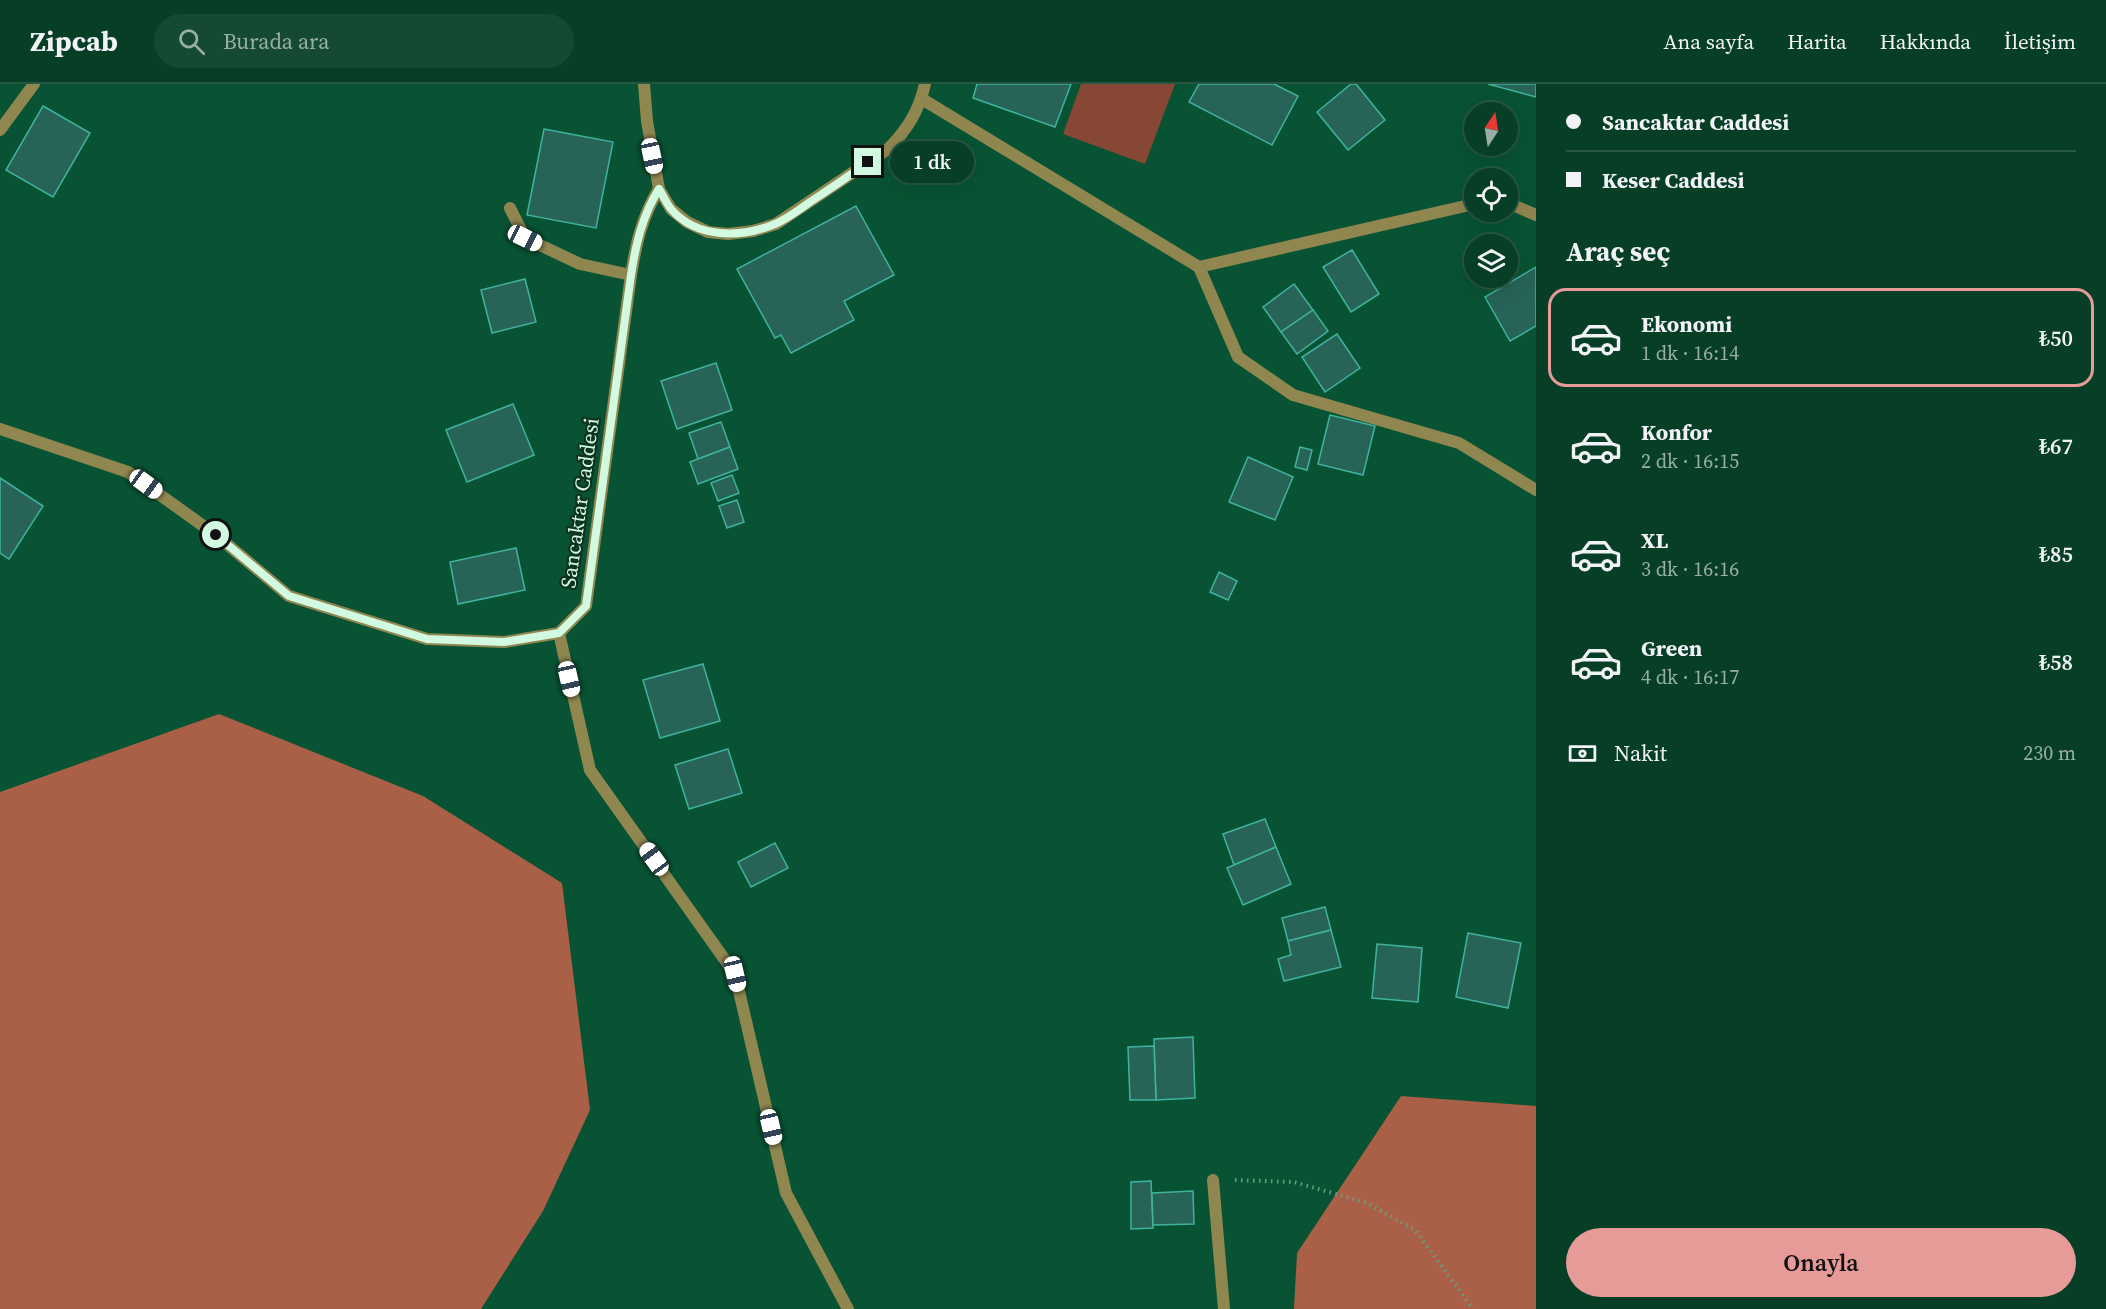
<!DOCTYPE html>
<html lang="tr">
<meta charset="utf-8">
<style>
body{margin:0;font-family:"Source Serif 4",serif;background:#144932;color:#f1f3f6;height:100vh;display:flex;flex-direction:column;font-size:22px;white-space:nowrap}
*{box-sizing:border-box;margin:0}
p{font-size:20px;color:#98aea7}
.icon{flex:none;width:33px;height:33px;fill:none;stroke:currentColor;stroke-width:2;stroke-linecap:round;stroke-linejoin:round}
.map{position:relative;flex:1;overflow:hidden}
.details{display:flex;flex-direction:column;background:#063e26;width:570px}
.details>*{flex:none}
.top-card{display:grid;align-content:center;height:132px;padding:0 30px;background:#063e26}
.needle{width:39px;rotate:12deg}
.fabs{position:absolute;left:1464px;top:18px;display:grid;gap:12px}
.fabs a{display:grid;place-items:center;width:54px;height:54px;border-radius:50%;background:#063e26;box-shadow:0 6px 24px #0002,0 0 0 2px #275743;font-size:30px}
.end{position:absolute;width:27px;height:27px;margin:-14px;border:8px solid #d1fae1;background:#111;box-shadow:0 0 0 3px #111}
.from{border-radius:50%}
.bubble{position:absolute;height:42px;border-radius:21px;background:#063e26;box-shadow:0 6px 24px #0002,0 0 0 2px #275743;font-size:20px;font-weight:600;line-height:42px;text-align:center}
.car{position:absolute;width:18px;height:36px;margin:-18px -9px;border-radius:8px;box-shadow:0 0 4px 2px #0007;background:linear-gradient(#fff 24%,#345 0 40%,#fff 0 76%,#345 0 86%,#fff 0)}
.top-card b{display:flex;align-items:center;gap:21px;height:57px;font-size:22px}
.top-card b+b{border-top:2px solid #275743}
.top-card i{width:15px;height:15px;background:#f1f3f6}
ul{padding:0;list-style:none}
li{display:flex;align-items:center;gap:18px;height:99px;margin:0 12px 9px;padding:0 18px;border:3px solid transparent;border-radius:18px}
li div{flex:1}
li b{display:block;font-size:22px}
li em{font-style:normal;font-weight:600}
li.current{border-color:#e69b98}
li>.icon{width:54px;height:54px;stroke-width:1.5}
h2{padding:0 30px;font-size:27px;line-height:72px}
.pay{display:flex;align-items:center;gap:15px;height:66px;padding:0 30px;font-size:22px}
.pay p{margin-inline-start:auto}
.cta{display:flex;gap:12px;margin-top:auto;padding:12px 30px}
.cta a{flex:1;height:69px;border-radius:36px;background:#e69b98;color:#111;font-size:24px;font-weight:600;line-height:69px;text-align:center}
header{display:flex;align-items:center;gap:36px;box-sizing:border-box;height:84px;padding:0 30px;background:#063e26;border-bottom:2px solid #275743}
header strong{font-size:28px}
nav{display:flex;gap:33px;margin-inline-start:auto;font-size:21px}
.search{width:420px;height:54px;background:#144932;display:flex;align-items:center;gap:15px;box-sizing:border-box;padding:0 21px;border-radius:33px;color:#98aea7;font-size:22px}
main{display:flex;flex:1;min-height:0}
.map>svg:first-child{display:block}
.green{fill:#864834}
.forest{fill:#aa5f47}
.building{fill:#286358;stroke:#3fb39e;stroke-width:1.5}
.lines{fill:none;stroke-linecap:round;stroke-linejoin:round}
.path{stroke:#65a083;stroke-width:4;stroke-dasharray:1.5 4.5;stroke-linecap:butt}
.minor{stroke:#908650;stroke-width:12}
.tertiary{stroke:#908650;stroke-width:12}
.route{stroke:#d1fae1;stroke-width:8}
.labels{text-anchor:middle;stroke-width:4.5;stroke-linejoin:round;paint-order:stroke}
.street-label{font-size:21px;fill:#d1fae1;stroke:#0f3321}
</style>
<header>
<strong>Zipcab</strong>
<div class="search"><svg class="icon" aria-label="search" viewBox="0 0 24 24"><circle cx="10" cy="10" r="6"/><path d="M15 15l6 6"/></svg>Burada ara</div>
<nav><a>Ana sayfa</a><a>Harita</a><a>Hakkında</a><a>İletişim</a></nav>
</header>
<main>
<div class="map">
<svg width="1536" height="1225" viewBox="0 0 1536 1225">
<rect width="100%" height="100%" fill="#085333"/>
<polygon class="green" points="1081,0 1175,0 1145,80 1063,50"/>
<g class="forest">
<polygon points="219,630 423,712 562,799 590,1026 543,1127 481,1225 0,1225 0,708"/>
<polygon points="1401,1012 1536,1022 1536,1225 1294,1225 1297,1169"/>
</g>
<g class="building">
<polygon points="977,0 1071,0 1055,43 973,14"/>
<polygon points="1199,0 1274,0 1298,12 1272,61 1189,18"/>
<polygon points="1351,0 1356,0 1385,36 1348,66 1317,28"/>
<polygon points="1488,0 1536,0 1536,13"/>
<polygon points="43,22 90,49 53,113 6,86"/>
<polygon points="544,45 613,58 596,144 527,131"/>
<polygon points="856,122 894,191 844,217 854,236 791,269 781,251 775,254 737,185"/>
<polygon points="1352,166 1379,210 1351,228 1323,183"/>
<polygon points="1536,183 1536,242 1510,257 1485,213"/>
<polygon points="525,195 536,238 492,249 481,206"/>
<polygon points="1294,200 1313,226 1281,248 1263,223"/>
<polygon points="1313,226 1328,247 1297,270 1281,248"/>
<polygon points="1337,250 1360,284 1325,308 1302,273"/>
<polygon points="716,279 732,326 677,345 661,297"/>
<polygon points="513,320 534,371 467,398 446,346"/>
<polygon points="1330,331 1375,342 1363,391 1318,380"/>
<polygon points="721,338 730,363 698,375 689,349"/>
<polygon points="730,363 738,385 698,400 690,378"/>
<polygon points="1300,363 1312,366 1307,386 1295,383"/>
<polygon points="1248,373 1293,393 1275,436 1229,418"/>
<polygon points="732,391 739,409 718,417 711,399"/>
<polygon points="0,394 43,422 9,475 0,469"/>
<polygon points="737,416 744,438 727,444 719,422"/>
<polygon points="516,464 525,506 458,520 450,478"/>
<polygon points="1219,488 1237,497 1228,516 1210,508"/>
<polygon points="703,580 720,637 660,654 643,596"/>
<polygon points="728,665 742,709 689,725 675,681"/>
<polygon points="1265,735 1276,763 1234,781 1223,750"/>
<polygon points="775,759 788,784 751,803 738,778"/>
<polygon points="1276,763 1291,800 1243,821 1227,784"/>
<polygon points="1325,823 1331,846 1288,857 1282,834"/>
<polygon points="1331,846 1341,883 1284,897 1278,875 1291,871 1288,857"/>
<polygon points="1468,849 1521,859 1508,924 1456,913"/>
<polygon points="1377,860 1422,864 1418,918 1372,914"/>
<polygon points="1193,953 1195,1014 1156,1016 1154,955"/>
<polygon points="1154,962 1156,1016 1130,1016 1128,963"/>
<polygon points="1151,1097 1153,1144 1131,1145 1131,1098"/>
<polygon points="1193,1107 1194,1140 1153,1141 1152,1109"/>
</g>
<g class="lines">
<polyline class="path" points="1235,1096 1294,1098 1367,1119 1415,1146 1473,1225"/>
<g class="minor">
<polyline points="922,15 1199,183 1474,120"/>
<polyline points="0,46 34,0"/>
<polyline points="1508,119 1536,131"/>
<polyline points="510,124 525,154 580,180 631,191"/>
<polyline points="1199,183 1238,273 1293,311 1459,359 1536,406"/>
<polyline points="559,549 590,686 735,890 786,1109 848,1225"/>
<polyline points="1213,1096 1224,1225"/>
</g>
<g class="tertiary">
<path d="M 644,0 L 647,37 L 659,105 L 671,125 L 687,138 L 708,148 L 728,150 L 753,147 L 776,140 L 888,65 C 907,46 919,27 925,0"/>
<path d="M 0,345 L 128,388 L 216,451 L 289,512 L 427,555 L 504,558 L 559,549 L 586,522 L 631,191 C 636,160 642,132 659,105"/>
</g>
</g>
<g class="lines">
<path class="route" d="M 216,451 L 289,512 L 427,555 L 504,558 L 559,549 L 586,522 L 631,191 C 636,160 642,132 659,105 C 663,111 666,119 671,125 C 697,155 741,154 775,140 C 787,135 799,126 810,118 C 830,105 849,92 868,78"/>
</g>
<g class="labels">
<g class="street-label">
<text transform="translate(580 419) rotate(-82)" y="7">Sancaktar Caddesi</text>
</g>
</g>
</svg>
<div class="fabs">
<a><svg class="needle" viewBox="-14 -14 28 28"><path d="M0-13l5 13h-10z" fill="#e53935"/><path d="M0 13l5-13h-10z" fill="#98aea7"/></svg></a>
<a><svg class="icon" aria-label="locate" viewBox="0 0 24 24"><circle cx="12" cy="12" r="6"/><path d="M12 2v4M12 18v4M2 12h4M18 12h4"/></svg></a>
<a><svg class="icon" aria-label="layers" viewBox="0 0 24 24"><path d="M12 4l9 5-9 5-9-5zM3 14l9 5 9-5"/></svg></a>
</div>
<i class="end from" style="left:216px;top:451px"></i>
<i class="end" style="left:868px;top:78px"></i>
<div class="bubble" style="left:890px;top:57px;width:84px">1 dk</div>
<i class="car" style="left:652px;top:72px;rotate:168deg"></i>
<i class="car" style="left:525px;top:154px;rotate:116deg"></i>
<i class="car" style="left:146px;top:400px;rotate:126deg"></i>
<i class="car" style="left:569px;top:595px;rotate:167deg"></i>
<i class="car" style="left:654px;top:775px;rotate:324deg"></i>
<i class="car" style="left:735px;top:890px;rotate:167deg"></i>
<i class="car" style="left:771px;top:1043px;rotate:167deg"></i>
</div>
<section class="details">
<div class="top-card">
<b><i class="from"></i>Sancaktar Caddesi</b>
<b><i></i>Keser Caddesi</b>
</div>
<h2>Araç seç</h2>
<ul>
<li class="current"><svg class="icon" aria-label="car" viewBox="0 0 24 24"><path d="M5 17H2v-5l4-1 3-4h7l3 4 3 1v5h-3M9 17h6M6 11h13"/><circle cx="7" cy="17" r="2"/><circle cx="17" cy="17" r="2"/></svg><div><b>Ekonomi</b><p>1 dk · 16:14</p></div><em>₺50</em></li>
<li><svg class="icon" aria-label="car" viewBox="0 0 24 24"><path d="M5 17H2v-5l4-1 3-4h7l3 4 3 1v5h-3M9 17h6M6 11h13"/><circle cx="7" cy="17" r="2"/><circle cx="17" cy="17" r="2"/></svg><div><b>Konfor</b><p>2 dk · 16:15</p></div><em>₺67</em></li>
<li><svg class="icon" aria-label="car" viewBox="0 0 24 24"><path d="M5 17H2v-5l4-1 3-4h7l3 4 3 1v5h-3M9 17h6M6 11h13"/><circle cx="7" cy="17" r="2"/><circle cx="17" cy="17" r="2"/></svg><div><b>XL</b><p>3 dk · 16:16</p></div><em>₺85</em></li>
<li><svg class="icon" aria-label="car" viewBox="0 0 24 24"><path d="M5 17H2v-5l4-1 3-4h7l3 4 3 1v5h-3M9 17h6M6 11h13"/><circle cx="7" cy="17" r="2"/><circle cx="17" cy="17" r="2"/></svg><div><b>Green</b><p>4 dk · 16:17</p></div><em>₺58</em></li>
</ul>
<div class="pay"><svg class="icon" aria-label="cash" viewBox="0 0 24 24"><path d="M3 7h18v10H3z"/><circle cx="12" cy="12" r="2"/></svg>Nakit<p>230 m</p></div>
<div class="cta"><a>Onayla</a></div>
</section>
</main>
